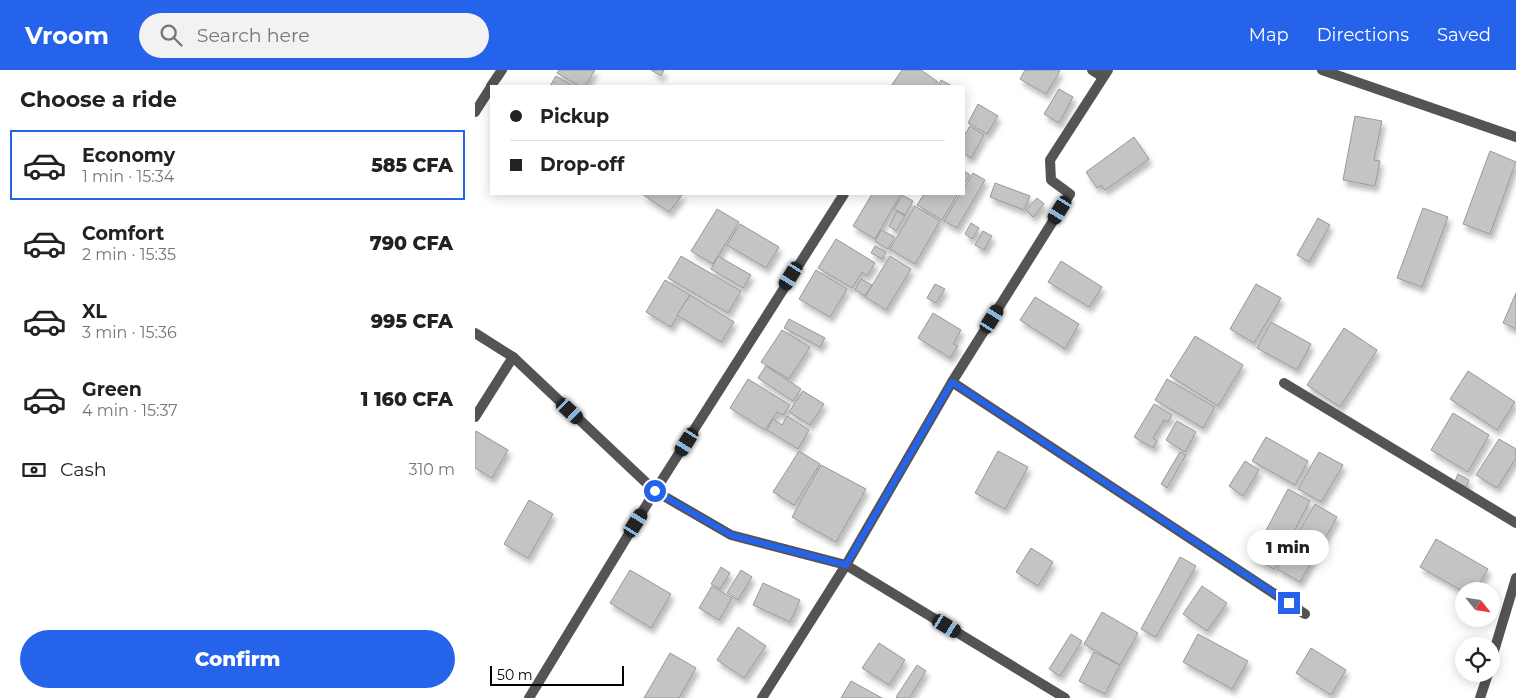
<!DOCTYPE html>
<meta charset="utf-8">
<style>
body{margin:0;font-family:Montserrat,sans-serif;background:#f2f2f2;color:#222;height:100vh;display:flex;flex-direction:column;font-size:19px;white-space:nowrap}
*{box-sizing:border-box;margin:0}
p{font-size:16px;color:#767676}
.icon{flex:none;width:28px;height:28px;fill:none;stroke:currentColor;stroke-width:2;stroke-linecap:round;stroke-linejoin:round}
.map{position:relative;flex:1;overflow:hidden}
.details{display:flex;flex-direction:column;background:#fff;width:475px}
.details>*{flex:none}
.hud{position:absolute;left:15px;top:15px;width:475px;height:110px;border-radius:0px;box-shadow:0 2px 12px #0003;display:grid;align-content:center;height:110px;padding:0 20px;background:#fff}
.needle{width:32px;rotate:120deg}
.buttons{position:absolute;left:980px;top:512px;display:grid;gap:10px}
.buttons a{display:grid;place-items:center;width:45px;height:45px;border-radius:50%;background:#fff;box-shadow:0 2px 12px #0003;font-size:25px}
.scale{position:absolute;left:15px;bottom:12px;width:134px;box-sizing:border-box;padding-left:5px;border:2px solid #000;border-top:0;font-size:14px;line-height:18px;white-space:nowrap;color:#000;-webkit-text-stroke:4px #fff;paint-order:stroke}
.end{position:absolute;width:22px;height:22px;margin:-11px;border:6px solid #2563eb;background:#fff;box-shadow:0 0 0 2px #fff}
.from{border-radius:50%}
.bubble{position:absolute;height:35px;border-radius:18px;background:#fff;box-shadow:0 2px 12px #0003;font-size:16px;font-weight:800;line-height:35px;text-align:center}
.car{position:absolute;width:15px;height:30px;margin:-15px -8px;border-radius:6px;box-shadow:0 0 4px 1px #0007;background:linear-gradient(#222 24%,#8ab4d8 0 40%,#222 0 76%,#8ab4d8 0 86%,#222 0)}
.hud b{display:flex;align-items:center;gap:18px;height:48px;font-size:19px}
.hud b+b{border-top:1px solid #e0e0e0}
.hud i{width:12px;height:12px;background:#222}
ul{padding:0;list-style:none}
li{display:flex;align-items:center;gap:15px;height:70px;margin:0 10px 8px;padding:0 10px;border:2px solid transparent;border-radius:0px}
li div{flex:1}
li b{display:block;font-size:19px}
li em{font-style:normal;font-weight:800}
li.selected{border-color:#2563eb}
li>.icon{width:45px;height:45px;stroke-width:1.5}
h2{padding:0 20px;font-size:22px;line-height:60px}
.pay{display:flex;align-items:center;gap:12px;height:55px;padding:0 20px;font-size:19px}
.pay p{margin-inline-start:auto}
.primary-button{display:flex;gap:10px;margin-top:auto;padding:10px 20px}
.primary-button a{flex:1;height:58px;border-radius:30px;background:#2563eb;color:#fff;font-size:20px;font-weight:800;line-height:58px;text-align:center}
header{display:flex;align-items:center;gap:30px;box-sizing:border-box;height:70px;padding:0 25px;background:#2563eb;color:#fff}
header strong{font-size:24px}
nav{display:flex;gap:28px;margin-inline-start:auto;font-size:18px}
.search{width:350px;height:45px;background:#f2f2f2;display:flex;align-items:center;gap:12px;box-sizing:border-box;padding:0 18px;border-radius:28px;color:#767676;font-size:19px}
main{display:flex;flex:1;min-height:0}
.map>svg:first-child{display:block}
.building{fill:#c4c4c4;stroke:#989898;filter:url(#shadow)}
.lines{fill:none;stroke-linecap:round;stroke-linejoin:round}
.street{stroke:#545454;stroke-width:10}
.route{stroke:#2563eb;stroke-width:6}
</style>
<header>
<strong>Vroom</strong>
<div class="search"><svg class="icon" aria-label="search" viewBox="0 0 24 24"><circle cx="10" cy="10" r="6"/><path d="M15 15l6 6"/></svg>Search here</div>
<nav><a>Map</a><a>Directions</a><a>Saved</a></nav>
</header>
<main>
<section class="details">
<h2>Choose a ride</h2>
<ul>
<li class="selected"><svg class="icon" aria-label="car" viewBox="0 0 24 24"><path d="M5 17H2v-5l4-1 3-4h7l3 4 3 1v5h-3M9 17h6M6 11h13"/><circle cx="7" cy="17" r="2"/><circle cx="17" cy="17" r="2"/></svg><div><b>Economy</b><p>1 min · 15:34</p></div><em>585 CFA</em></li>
<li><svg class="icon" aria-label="car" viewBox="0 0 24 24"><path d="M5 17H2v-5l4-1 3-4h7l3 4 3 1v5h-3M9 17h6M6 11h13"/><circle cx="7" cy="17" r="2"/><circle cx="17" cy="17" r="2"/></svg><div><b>Comfort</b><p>2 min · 15:35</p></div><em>790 CFA</em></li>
<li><svg class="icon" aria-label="car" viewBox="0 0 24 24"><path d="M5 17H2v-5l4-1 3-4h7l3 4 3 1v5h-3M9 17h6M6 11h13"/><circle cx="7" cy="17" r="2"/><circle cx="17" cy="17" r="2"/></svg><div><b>XL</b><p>3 min · 15:36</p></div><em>995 CFA</em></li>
<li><svg class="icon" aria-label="car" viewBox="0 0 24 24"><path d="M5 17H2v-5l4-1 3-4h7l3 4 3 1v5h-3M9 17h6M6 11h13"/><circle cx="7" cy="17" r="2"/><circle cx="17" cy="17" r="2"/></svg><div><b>Green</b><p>4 min · 15:37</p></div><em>1 160 CFA</em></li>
</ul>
<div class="pay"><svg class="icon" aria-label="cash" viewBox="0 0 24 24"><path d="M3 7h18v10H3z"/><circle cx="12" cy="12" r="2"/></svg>Cash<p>310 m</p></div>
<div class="primary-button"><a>Confirm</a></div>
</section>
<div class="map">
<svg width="1041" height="628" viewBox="0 0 1041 628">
<defs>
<filter id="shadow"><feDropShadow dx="3" dy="5.5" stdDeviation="2.5" flood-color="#0004"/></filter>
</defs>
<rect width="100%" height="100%" fill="#fff"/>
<g class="building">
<polygon points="84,0 120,0 110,16 104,16 82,3"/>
<polygon points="176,0 189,0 186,6"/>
<polygon points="427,0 446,0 463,12 460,16 416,16"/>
<polygon points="550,0 584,0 585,1 571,24 545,9"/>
<polygon points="81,6 98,16 75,16"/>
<polygon points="466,10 477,16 463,16"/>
<polygon points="584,19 598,27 584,53 569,44"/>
<polygon points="503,34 523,46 512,64 493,53"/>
<polygon points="880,46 907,51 899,90 905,91 900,116 868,110"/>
<polygon points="495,56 509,65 496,88 489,84 489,66"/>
<polygon points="659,67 674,89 630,120 626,115 622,118 611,102"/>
<polygon points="1015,81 1041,92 1015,164 988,154"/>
<polygon points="489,101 495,105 489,114"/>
<polygon points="498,103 510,110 482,158 469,151 485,124 489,124 489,118"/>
<polygon points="520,113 555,126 549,140 515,127"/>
<polygon points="167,124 208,124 194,142"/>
<polygon points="397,124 426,124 400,169 378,156"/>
<polygon points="449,124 483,124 467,150 442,135"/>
<polygon points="427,125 438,131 430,145 419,139"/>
<polygon points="562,128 569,134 558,147 551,140"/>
<polygon points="440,136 465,151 440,194 415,179"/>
<polygon points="948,138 973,147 947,217 922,208"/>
<polygon points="242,139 264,152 238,194 216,181"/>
<polygon points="422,141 430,146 421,161 414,156"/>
<polygon points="843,148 855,155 834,192 822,185"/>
<polygon points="496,153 504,158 497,169 490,164"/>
<polygon points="265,154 304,177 291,198 252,175"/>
<polygon points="406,160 420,167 413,179 400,171"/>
<polygon points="508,161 517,166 509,180 500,175"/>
<polygon points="361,169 400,193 392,206 387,202 377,218 343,198"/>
<polygon points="400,176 411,182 407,189 396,183"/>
<polygon points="206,186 266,221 253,243 193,208"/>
<polygon points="243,186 276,205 268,218 236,199"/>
<polygon points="415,186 436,199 411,240 390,227"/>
<polygon points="586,191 627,217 614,237 573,212"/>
<polygon points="341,200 372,219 355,247 324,229"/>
<polygon points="386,209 397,215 390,226 380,220"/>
<polygon points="190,210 215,225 196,257 171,242"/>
<polygon points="460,214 470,219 461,233 452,228"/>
<polygon points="781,214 806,228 779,273 755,259"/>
<polygon points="1041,223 1041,259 1028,253"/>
<polygon points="215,225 259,252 246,272 202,245"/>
<polygon points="560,227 604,254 590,279 545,250"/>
<polygon points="458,243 486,260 478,274 483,276 475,288 443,268"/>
<polygon points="314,249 350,268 345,277 309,258"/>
<polygon points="796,252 836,274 822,300 782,278"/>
<polygon points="869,258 902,280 865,337 832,315"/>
<polygon points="307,260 335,277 314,309 286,292"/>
<polygon points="720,266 768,295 743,336 695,306"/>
<polygon points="291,296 326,319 318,331 283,308"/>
<polygon points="993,301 1040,332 1022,360 975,329"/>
<polygon points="273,309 315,335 308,345 302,342 290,360 255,338"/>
<polygon points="692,309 740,337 728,358 680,330"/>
<polygon points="328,321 349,334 335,355 314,342"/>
<polygon points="679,334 697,345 693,352 689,350 678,368 682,371 678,378 659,367"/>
<polygon points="978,343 1014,365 993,402 956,380"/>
<polygon points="312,346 334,360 323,379 292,360 298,349 307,355"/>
<polygon points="702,351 721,362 710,382 691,370"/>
<polygon points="1,361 33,380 17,408 0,398 0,364"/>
<polygon points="791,367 833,391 820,415 777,391"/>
<polygon points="1024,369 1041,379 1041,388 1022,418 1001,405"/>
<polygon points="324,381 345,394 319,435 298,422"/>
<polygon points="523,381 553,397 530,439 500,423"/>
<polygon points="705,382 711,385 692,418 686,414"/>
<polygon points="844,382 868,395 846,432 823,419"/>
<polygon points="770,391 784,400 768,426 754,416"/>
<polygon points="346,395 391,419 361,472 317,447"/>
<polygon points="983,404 994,410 991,417 980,411"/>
<polygon points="813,419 835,431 799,499 777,487"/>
<polygon points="54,430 78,444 53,488 29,474"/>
<polygon points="840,434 862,447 825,512 802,499"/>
<polygon points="961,469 1013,499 1000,521 989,522 945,497"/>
<polygon points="556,478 578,492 563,516 541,502"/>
<polygon points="705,487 721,496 681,567 666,559"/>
<polygon points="246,497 255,503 245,519 236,514"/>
<polygon points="155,500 196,524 176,558 135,533"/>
<polygon points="266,500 277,507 263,530 252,523"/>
<polygon points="288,513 325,530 315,552 278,535"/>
<polygon points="237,516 257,528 244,550 224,538"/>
<polygon points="727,516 752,533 732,561 708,544"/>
<polygon points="627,542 663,563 645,595 609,574"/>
<polygon points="263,557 291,576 269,608 242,590"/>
<polygon points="596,564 607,571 585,606 574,599"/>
<polygon points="723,564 773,591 757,619 708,592"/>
<polygon points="404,573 430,590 414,615 387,598"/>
<polygon points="836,578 871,600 856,625 821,603"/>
<polygon points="619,582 645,595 630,624 604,611"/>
<polygon points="195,583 221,598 204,628 169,628"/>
<polygon points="442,595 451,601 434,628 423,628 421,627"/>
<polygon points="376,611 407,628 366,628"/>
</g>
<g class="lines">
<g class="street">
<polyline points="617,0 628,7"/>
<polyline points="847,0 1041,67"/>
<polyline points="16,16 27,0"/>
<polyline points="0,42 16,17"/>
<polyline points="0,263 38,287 180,421 256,465 371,495 590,628"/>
<polyline points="477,312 830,544"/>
<polyline points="809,313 1041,453"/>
<polyline points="0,347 38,287"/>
<polyline points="1016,591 1041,508"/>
<polyline points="54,628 180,421 369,124"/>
<polyline points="287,628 371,495 477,312 595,124 576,110 575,90 633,0"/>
<polyline points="1005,628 1013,604"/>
</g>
</g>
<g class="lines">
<polyline class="route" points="180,421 256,465 371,495 477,312 814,533"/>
</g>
</svg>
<div class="buttons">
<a><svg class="needle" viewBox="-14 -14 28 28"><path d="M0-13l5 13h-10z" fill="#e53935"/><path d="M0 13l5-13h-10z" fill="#767676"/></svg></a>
<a><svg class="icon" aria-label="locate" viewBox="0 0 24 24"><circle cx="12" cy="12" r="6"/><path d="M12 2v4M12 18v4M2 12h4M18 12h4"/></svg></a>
</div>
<div class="scale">50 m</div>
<i class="end from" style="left:180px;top:421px"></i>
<i class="end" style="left:814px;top:533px"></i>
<div class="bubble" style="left:772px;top:460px;width:82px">1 min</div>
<i class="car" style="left:585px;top:140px;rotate:212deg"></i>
<i class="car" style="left:316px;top:206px;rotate:212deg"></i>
<i class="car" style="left:517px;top:249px;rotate:32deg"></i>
<i class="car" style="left:95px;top:341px;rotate:133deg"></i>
<i class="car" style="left:212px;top:372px;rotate:212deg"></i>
<i class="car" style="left:161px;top:453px;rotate:32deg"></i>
<i class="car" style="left:472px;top:556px;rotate:121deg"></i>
<div class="hud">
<b><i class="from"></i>Pickup</b>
<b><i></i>Drop-off</b>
</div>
</div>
</main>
